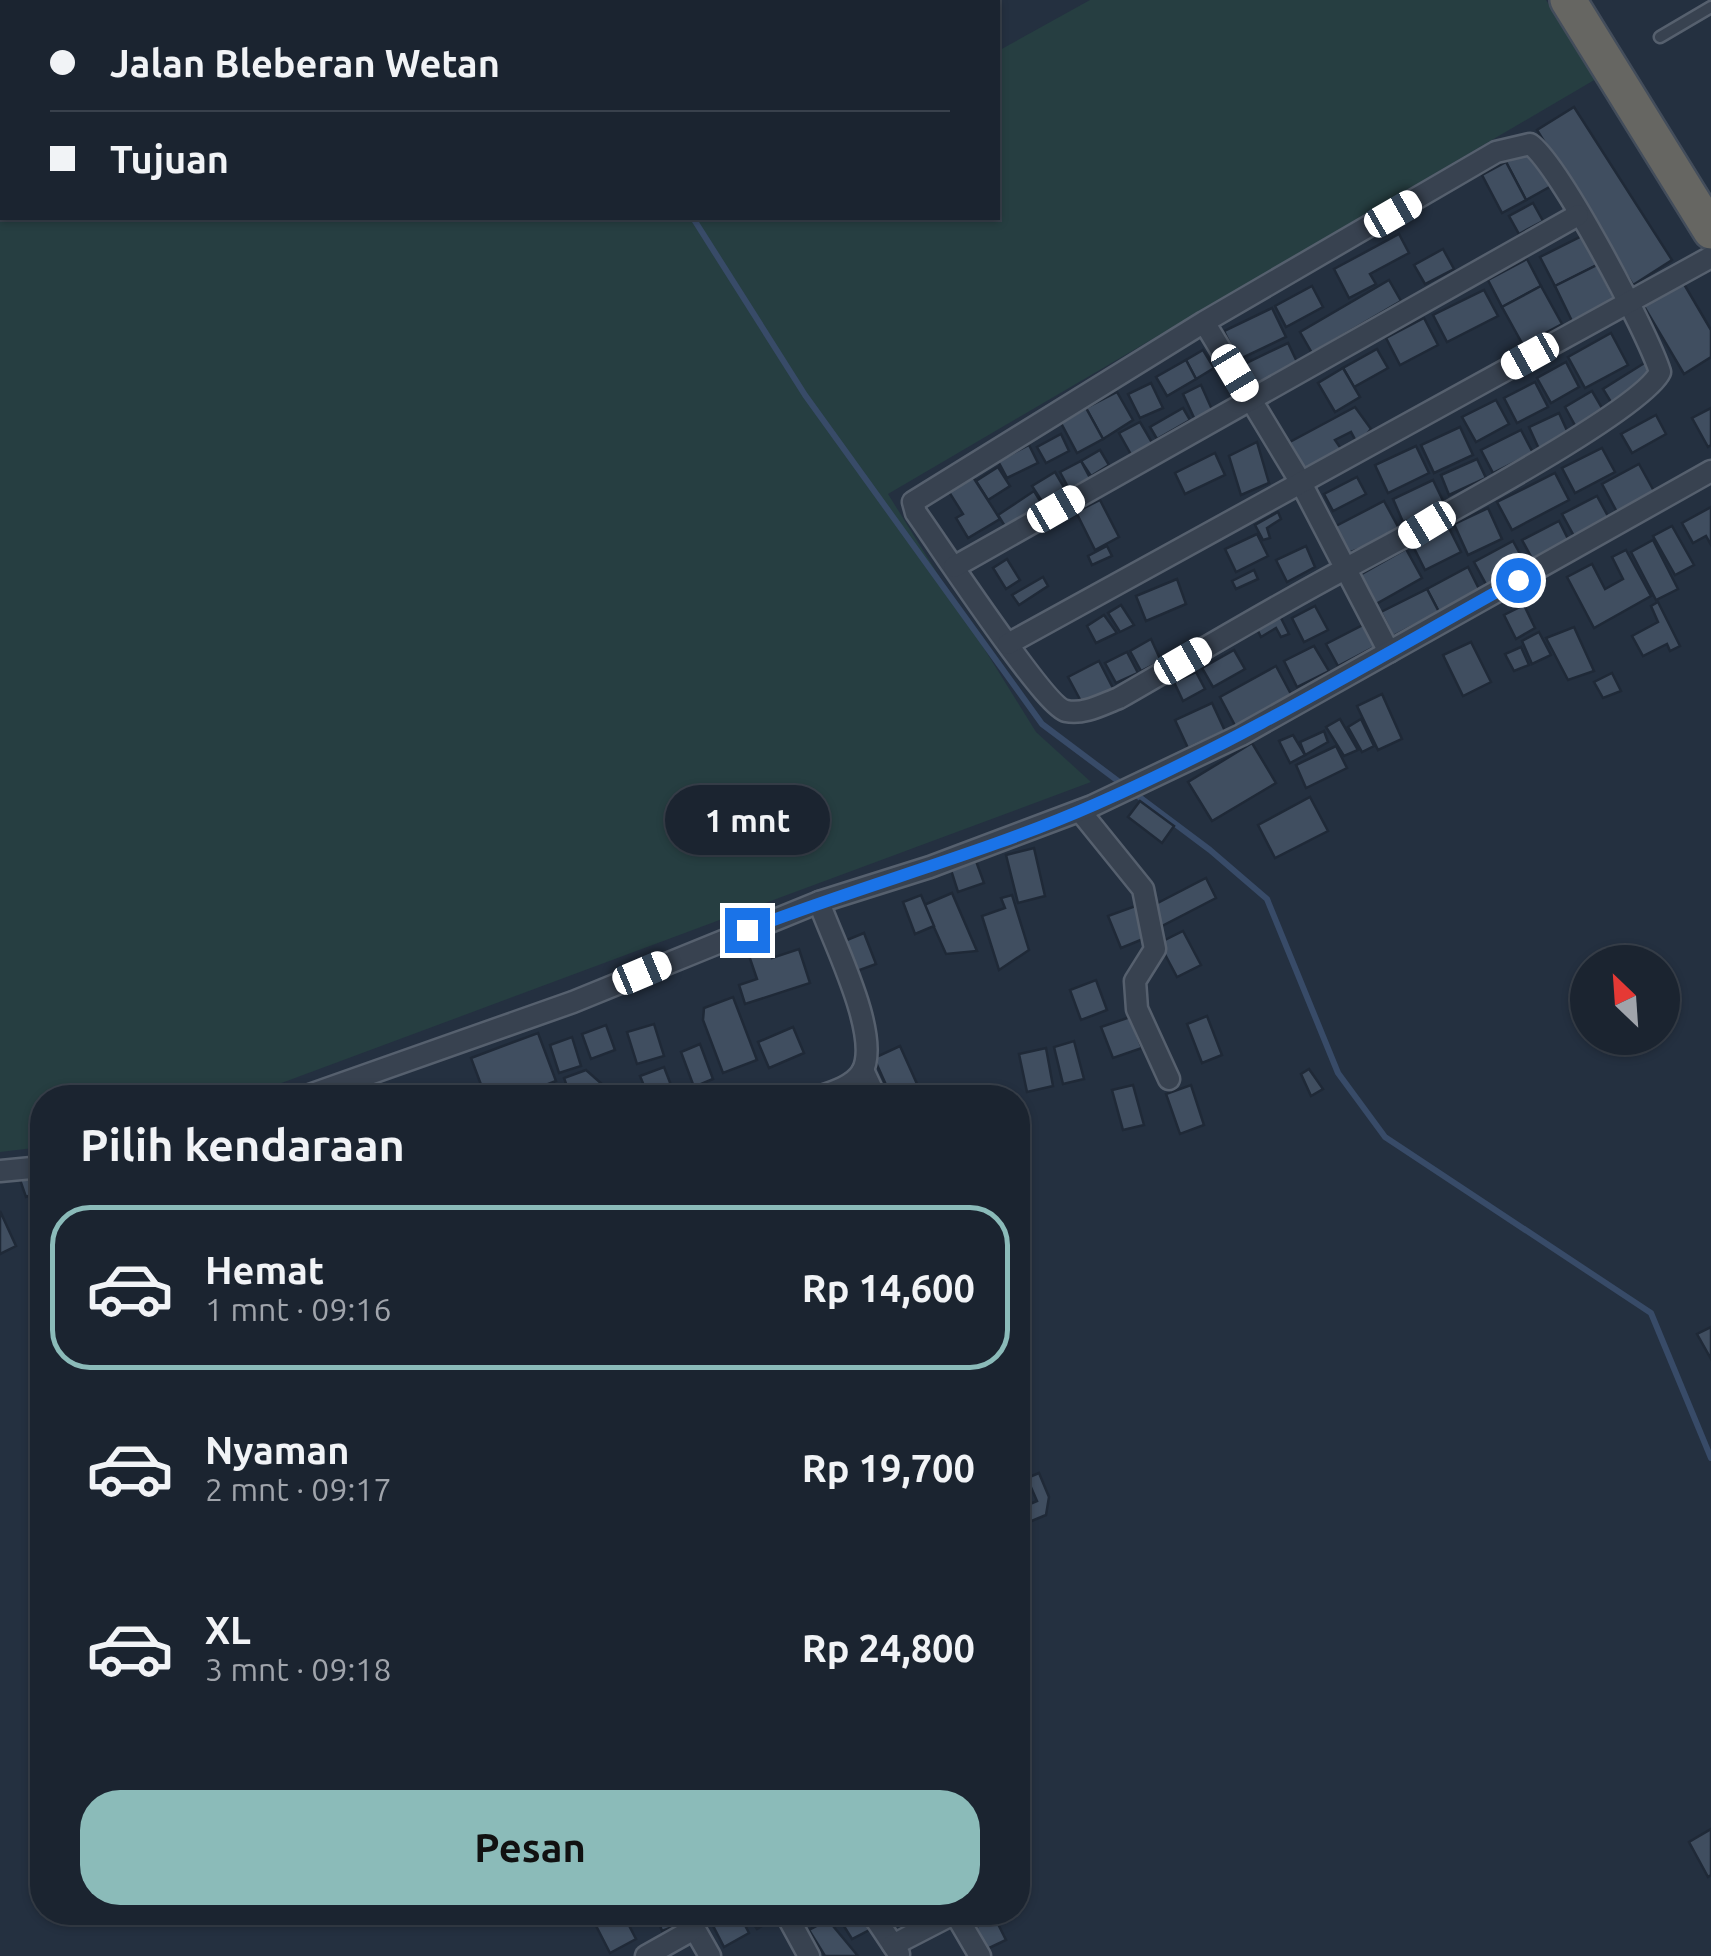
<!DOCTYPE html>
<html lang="id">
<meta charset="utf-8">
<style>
body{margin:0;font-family:Ubuntu,sans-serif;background:#28303c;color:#f1f3f6;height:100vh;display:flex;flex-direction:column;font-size:38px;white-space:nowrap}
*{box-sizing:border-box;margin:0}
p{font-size:32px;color:#a0a4ab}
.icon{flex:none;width:55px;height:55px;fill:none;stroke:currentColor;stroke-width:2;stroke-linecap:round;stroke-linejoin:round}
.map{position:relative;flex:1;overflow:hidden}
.panel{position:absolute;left:30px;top:1085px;width:1000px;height:840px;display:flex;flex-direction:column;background:#1b2430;border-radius:40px;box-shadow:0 2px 8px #0004,0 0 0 2px #39414c}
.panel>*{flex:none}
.hud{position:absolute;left:0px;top:0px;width:1000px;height:220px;box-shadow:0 2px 8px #0004,0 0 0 2px #39414c;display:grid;align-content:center;height:220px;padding:0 50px;background:#1b2430}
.needle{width:65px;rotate:335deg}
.buttons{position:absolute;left:1570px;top:945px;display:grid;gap:20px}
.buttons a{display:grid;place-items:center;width:110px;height:110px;border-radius:50%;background:#1b2430;box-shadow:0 2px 8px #0004,0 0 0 2px #39414c;font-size:50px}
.end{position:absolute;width:45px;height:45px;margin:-22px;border:12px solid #1a73e8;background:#fff;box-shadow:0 0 0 5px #fff}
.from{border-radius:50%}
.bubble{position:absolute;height:70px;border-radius:35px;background:#1b2430;box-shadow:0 2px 8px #0004,0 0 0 2px #39414c;font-size:32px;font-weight:700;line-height:70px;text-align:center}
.car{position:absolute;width:30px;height:60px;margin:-30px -15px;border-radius:12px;box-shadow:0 0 8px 2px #0007;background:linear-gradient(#fff 24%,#345 0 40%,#fff 0 76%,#345 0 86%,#fff 0)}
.hud b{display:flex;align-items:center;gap:35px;height:95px;font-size:38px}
.hud b+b{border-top:2px solid #39414c}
.hud i{width:25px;height:25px;background:#f1f3f6}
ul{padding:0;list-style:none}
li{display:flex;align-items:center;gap:30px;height:165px;margin:0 20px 15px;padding:0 30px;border:5px solid transparent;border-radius:40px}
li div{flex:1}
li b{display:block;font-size:38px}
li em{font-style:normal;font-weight:700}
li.on{border-color:#8bbbb9}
li>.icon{width:90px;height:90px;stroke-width:1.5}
h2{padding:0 50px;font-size:45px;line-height:120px}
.action{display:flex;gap:20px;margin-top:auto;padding:20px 50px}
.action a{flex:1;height:115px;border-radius:40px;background:#8bbbb9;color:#111;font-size:40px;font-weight:700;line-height:115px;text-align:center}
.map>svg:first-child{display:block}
.green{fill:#263e41}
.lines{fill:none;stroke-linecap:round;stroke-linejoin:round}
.stream{stroke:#384b68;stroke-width:6}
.building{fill:#404e60;stroke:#1f2937;stroke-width:2.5}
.service-casing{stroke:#56606e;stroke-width:15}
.minor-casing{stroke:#56606e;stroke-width:25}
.trunk-casing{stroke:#434d5b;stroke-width:40}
.service{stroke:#384250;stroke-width:10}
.minor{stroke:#384250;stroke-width:20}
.trunk{stroke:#666662;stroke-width:35}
.route{stroke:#1a73e8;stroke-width:12}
</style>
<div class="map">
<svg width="1711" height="1956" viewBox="0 0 1711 1956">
<rect width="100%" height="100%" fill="#243040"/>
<polygon class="green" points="0,0 182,2 2,2 2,218 686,218 689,221 998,218 998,51 1090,0 1546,0 1596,79 888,494 1036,732 1091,782 244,1097 42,1098 42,1147 0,1152"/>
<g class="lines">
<g class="stream">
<polyline points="558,0 560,2"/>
<polyline points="693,218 805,395 1042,724 1210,850 1267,899 1338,1073 1385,1137 1651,1313 1711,1458"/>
</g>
</g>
<g class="building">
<polygon points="223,0 323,0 324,2 225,2"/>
<polygon points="1574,107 1672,260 1633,285 1537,130"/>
<polygon points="1533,148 1553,185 1526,200 1506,162"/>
<polygon points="1506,162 1526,200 1502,213 1482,175"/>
<polygon points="1533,203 1543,221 1519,234 1509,216"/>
<polygon points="1399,234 1409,253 1370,274 1376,284 1349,298 1334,269"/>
<polygon points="1582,236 1597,265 1555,286 1540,257"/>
<polygon points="1443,249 1454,269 1425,284 1414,265"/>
<polygon points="1527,259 1541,286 1502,307 1488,280"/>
<polygon points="1597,265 1615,300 1572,321 1555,286"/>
<polygon points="1681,279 1711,330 1711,357 1684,374 1642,303"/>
<polygon points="1389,280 1401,301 1312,353 1300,332"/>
<polygon points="1312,286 1323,307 1286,327 1275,306"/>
<polygon points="1541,286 1562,324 1523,345 1502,307"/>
<polygon points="1484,290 1498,316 1447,342 1433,315"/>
<polygon points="1272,308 1286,337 1238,360 1224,331"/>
<polygon points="1424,318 1438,345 1400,365 1386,338"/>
<polygon points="1611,333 1628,365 1585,388 1568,357"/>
<polygon points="1288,343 1298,364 1251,387 1240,366"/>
<polygon points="1377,349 1388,368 1354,387 1343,368"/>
<polygon points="1203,350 1214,368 1196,379 1186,360"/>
<polygon points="1186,360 1196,379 1167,396 1156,377"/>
<polygon points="1566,362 1579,387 1551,403 1537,378"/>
<polygon points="1646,362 1650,384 1614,407 1603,389"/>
<polygon points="1343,368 1360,397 1335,412 1318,383"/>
<polygon points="1535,382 1548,407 1517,423 1504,398"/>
<polygon points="1151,383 1163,408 1140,418 1128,394"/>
<polygon points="1201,385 1214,414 1196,422 1183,394"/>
<polygon points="1592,391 1605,413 1577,429 1565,407"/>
<polygon points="1117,392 1133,420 1103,439 1086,408"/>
<polygon points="1496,400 1509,424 1476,442 1462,417"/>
<polygon points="1355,407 1371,429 1358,445 1351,432 1335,440 1344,453 1304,474 1288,443"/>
<polygon points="1086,408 1103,439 1077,453 1061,423"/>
<polygon points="1183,408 1190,420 1157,439 1150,427"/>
<polygon points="1711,408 1711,445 1708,447 1692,418"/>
<polygon points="1559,413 1569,435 1539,449 1529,427"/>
<polygon points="1656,415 1666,434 1632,453 1621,434"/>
<polygon points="1140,422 1154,446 1133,458 1119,433"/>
<polygon points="1460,427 1473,455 1434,473 1421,445"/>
<polygon points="1521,430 1533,453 1493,473 1481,450"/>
<polygon points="1061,434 1069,451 1046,463 1037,447"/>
<polygon points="1257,442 1269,483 1241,495 1229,456"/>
<polygon points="1029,445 1038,463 1007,478 998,461"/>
<polygon points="1416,446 1429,473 1388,493 1375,465"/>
<polygon points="1602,448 1615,472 1575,493 1562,468"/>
<polygon points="1100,450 1109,465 1091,476 1081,461"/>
<polygon points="1215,453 1225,475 1185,494 1175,473"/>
<polygon points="1477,459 1486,478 1449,495 1441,475"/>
<polygon points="1081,461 1090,478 1069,489 1060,472"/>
<polygon points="1639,464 1655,493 1618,514 1602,484"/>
<polygon points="998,467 1010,486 988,500 976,481"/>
<polygon points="1055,472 1065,489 1043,503 1032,486"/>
<polygon points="1555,473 1569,500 1512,530 1497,502"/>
<polygon points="973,477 1000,519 968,538 956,518 963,514 949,492"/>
<polygon points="1357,477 1366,494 1333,511 1324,494"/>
<polygon points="1433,480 1446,507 1403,522 1393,499"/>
<polygon points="1034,491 1042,504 1006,528 998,515"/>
<polygon points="1597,496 1609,518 1574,536 1562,514"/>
<polygon points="1100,500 1119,537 1095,550 1076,512"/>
<polygon points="1384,501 1402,534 1348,553 1334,527"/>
<polygon points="1711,507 1711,545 1706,536 1693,543 1682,523"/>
<polygon points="1488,508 1502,539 1468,555 1454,524"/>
<polygon points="1278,512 1281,519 1267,528 1270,538 1263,540 1255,525"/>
<polygon points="1559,521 1570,543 1534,562 1522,540"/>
<polygon points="1672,526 1694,565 1675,575 1653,536"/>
<polygon points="1449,528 1461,552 1425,570 1413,546"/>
<polygon points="1257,534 1268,556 1236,572 1225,549"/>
<polygon points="1653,540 1678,589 1656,600 1631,552"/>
<polygon points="1513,541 1526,565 1487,586 1474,562"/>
<polygon points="1107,546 1112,556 1092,565 1088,556"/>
<polygon points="1306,546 1315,567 1287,582 1276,560"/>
<polygon points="1406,549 1422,578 1376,604 1360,575"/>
<polygon points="1626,550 1651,596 1594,628 1567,577 1592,564 1605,589 1623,579 1612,557"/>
<polygon points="1007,559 1020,580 1006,589 993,568"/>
<polygon points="1468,567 1480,591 1439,612 1427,589"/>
<polygon points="1254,570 1258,579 1236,589 1232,581"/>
<polygon points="1043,577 1048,586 1019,605 1012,595"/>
<polygon points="1177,579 1186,604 1146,621 1136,596"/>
<polygon points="1427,589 1439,612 1393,636 1381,612"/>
<polygon points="1658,602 1680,646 1670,651 1667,644 1643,656 1632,636 1658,622 1651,606"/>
<polygon points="1121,605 1134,625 1120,632 1108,613"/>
<polygon points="1524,605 1535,628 1516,639 1504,615"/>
<polygon points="1315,606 1328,630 1304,642 1292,618"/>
<polygon points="1279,614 1289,634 1281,637 1276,628 1261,637 1257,629"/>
<polygon points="1104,615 1117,633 1096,643 1087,626"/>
<polygon points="1363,625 1374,647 1338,666 1326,644"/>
<polygon points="1574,627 1594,671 1568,680 1546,638"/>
<polygon points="1539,632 1551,655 1532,664 1522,641"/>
<polygon points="1151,639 1161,661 1141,671 1130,651"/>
<polygon points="1471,642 1491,682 1463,696 1443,655"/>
<polygon points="1314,646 1329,671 1297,687 1284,661"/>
<polygon points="1521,647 1529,665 1514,671 1505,654"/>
<polygon points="1234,650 1245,669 1213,687 1202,668"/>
<polygon points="1127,652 1138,673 1116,683 1105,663"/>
<polygon points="1099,661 1116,694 1083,705 1068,677"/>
<polygon points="1276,666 1292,696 1239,733 1220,697"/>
<polygon points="1196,672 1205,689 1183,701 1174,682"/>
<polygon points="1612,673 1621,691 1603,698 1594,682"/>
<polygon points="1382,694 1402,739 1378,750 1357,706"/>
<polygon points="1212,703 1225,731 1188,748 1175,720"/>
<polygon points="1340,719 1358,750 1344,756 1326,727"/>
<polygon points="1361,719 1374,746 1362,752 1348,727"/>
<polygon points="1324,731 1328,742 1305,755 1300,742"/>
<polygon points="1293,735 1305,755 1290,763 1279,741"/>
<polygon points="1252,743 1276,783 1212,821 1188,782"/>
<polygon points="1336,746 1347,768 1306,788 1296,765"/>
<polygon points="1310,797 1328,831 1275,858 1258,825"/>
<polygon points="1140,801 1174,826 1162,843 1128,817"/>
<polygon points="1034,848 1045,896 1018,903 1006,855"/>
<polygon points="976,861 984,883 958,892 951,870"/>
<polygon points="1206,878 1216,898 1158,928 1148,908"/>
<polygon points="952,893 977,951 946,954 924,905"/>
<polygon points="921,895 934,926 915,934 903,902"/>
<polygon points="1012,895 1029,950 999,970 982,916 1005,908 1001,898"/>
<polygon points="1141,904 1153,935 1121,948 1108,916"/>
<polygon points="1183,931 1201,965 1177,977 1159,943"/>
<polygon points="864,933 876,964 849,974 837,944"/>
<polygon points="766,940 772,958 799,949 810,983 745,1004 739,985 757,979 746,947"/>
<polygon points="1096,980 1107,1010 1081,1020 1070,990"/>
<polygon points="733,997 757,1060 723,1073 703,1020 704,1008"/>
<polygon points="1207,1016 1222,1055 1202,1063 1187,1024"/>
<polygon points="1130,1017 1142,1048 1113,1058 1101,1027"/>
<polygon points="654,1024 664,1056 637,1064 627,1032"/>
<polygon points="606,1025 615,1050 591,1059 582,1034"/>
<polygon points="793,1027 804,1053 769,1068 758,1042"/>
<polygon points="538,1033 556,1081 512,1098 486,1098 471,1058"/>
<polygon points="572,1037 581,1066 559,1073 550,1045"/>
<polygon points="1074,1041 1084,1079 1063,1084 1054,1047"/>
<polygon points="700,1044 713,1079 694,1087 681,1052"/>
<polygon points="900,1046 917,1084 891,1096 874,1058"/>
<polygon points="1046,1048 1053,1086 1027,1092 1019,1054"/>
<polygon points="664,1067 676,1098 649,1098 640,1076"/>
<polygon points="1309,1069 1323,1089 1311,1096 1301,1074"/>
<polygon points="586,1070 603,1085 607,1098 571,1098 564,1078"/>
<polygon points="1133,1085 1144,1125 1123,1130 1112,1090"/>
<polygon points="1191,1085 1204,1125 1180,1134 1166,1094"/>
<polygon points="42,1168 42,1191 26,1197 19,1177"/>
<polygon points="0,1211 16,1246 0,1254"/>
<polygon points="1711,1327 1711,1359 1697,1334"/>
<polygon points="1039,1473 1049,1497 1046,1515 1022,1525 1018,1509 1037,1501 1027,1478"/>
<polygon points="1711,1829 1711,1875 1708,1877 1689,1842"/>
<polygon points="622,1912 636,1939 610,1953 590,1914"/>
<polygon points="670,1912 675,1926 662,1931 656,1915"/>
<polygon points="719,1912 738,1912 749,1933 724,1947 709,1918"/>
<polygon points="746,1912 777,1912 779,1915 757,1929"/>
<polygon points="842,1912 866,1912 875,1927 852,1939 837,1915"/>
<polygon points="995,1918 1006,1940 987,1949 976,1927"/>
<polygon points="828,1920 858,1956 825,1956 809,1930"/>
</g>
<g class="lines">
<defs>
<polyline id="service" points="1660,37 1711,7"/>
<g id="minor">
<polyline points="687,0 689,2"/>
<polyline points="823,2 827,0"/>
<path d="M 1204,322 L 913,502 L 916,513 C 937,542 1044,706 1066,711 C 1084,715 1103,704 1119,698 C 1194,655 1268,610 1345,569 C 1398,540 1641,413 1660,372 C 1648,333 1559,164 1530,144 L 1496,152 L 1204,322 L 1300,481 L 1389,652"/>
<polyline points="954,567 1578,215"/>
<polyline points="1008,644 1711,257"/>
<polyline points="1080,811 1143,889 1155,949 1135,981 1137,1009 1169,1079"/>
<polyline points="863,1070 876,1098"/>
<polyline points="301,1098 573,1002 819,902 930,867 1092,806 1241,735 1711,471"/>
<path d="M 815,1098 C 830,1093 853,1087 862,1072 C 882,1036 832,940 819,902"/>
<polyline points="0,1171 42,1167"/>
<polyline points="685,1912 710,1956"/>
<polyline points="785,1912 809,1956"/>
<polyline points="871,1912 899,1954"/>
<polyline points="956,1915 980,1956"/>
<polyline points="893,1945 957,1912"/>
<polyline points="646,1956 694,1929"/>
</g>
<polyline id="trunk" points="1568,0 1711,231"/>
</defs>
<use href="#service" class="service-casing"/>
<use href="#minor" class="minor-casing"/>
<use href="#trunk" class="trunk-casing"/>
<use href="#service" class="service"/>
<use href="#minor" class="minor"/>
<use href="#trunk" class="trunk"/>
</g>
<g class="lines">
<path class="route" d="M 747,930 C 862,885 983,854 1096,804 C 1242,740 1379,657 1518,580"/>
</g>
</svg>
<div class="buttons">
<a><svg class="needle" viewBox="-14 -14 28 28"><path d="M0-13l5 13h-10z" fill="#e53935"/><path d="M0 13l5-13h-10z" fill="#a0a4ab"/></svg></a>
</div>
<i class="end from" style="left:1518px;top:580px"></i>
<i class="end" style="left:747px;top:930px"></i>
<div class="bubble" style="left:665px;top:785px;width:165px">1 mnt</div>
<i class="car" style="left:1393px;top:214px;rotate:60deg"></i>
<i class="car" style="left:1530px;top:356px;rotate:241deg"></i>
<i class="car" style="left:1235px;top:373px;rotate:149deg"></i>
<i class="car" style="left:1056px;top:509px;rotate:60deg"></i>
<i class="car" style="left:1427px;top:525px;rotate:239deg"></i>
<i class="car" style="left:1183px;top:661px;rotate:60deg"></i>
<i class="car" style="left:642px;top:973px;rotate:67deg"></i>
<div class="hud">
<b><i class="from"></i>Jalan Bleberan Wetan</b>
<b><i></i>Tujuan</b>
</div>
<section class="panel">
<h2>Pilih kendaraan</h2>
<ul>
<li class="on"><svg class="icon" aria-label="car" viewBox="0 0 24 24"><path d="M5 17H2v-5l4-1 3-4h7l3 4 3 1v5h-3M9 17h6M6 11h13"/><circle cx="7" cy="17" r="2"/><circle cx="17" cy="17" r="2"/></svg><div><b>Hemat</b><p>1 mnt · 09:16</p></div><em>Rp 14,600</em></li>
<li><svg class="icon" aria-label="car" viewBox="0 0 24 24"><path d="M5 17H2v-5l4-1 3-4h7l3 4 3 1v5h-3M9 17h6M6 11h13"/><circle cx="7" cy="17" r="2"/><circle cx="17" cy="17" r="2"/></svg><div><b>Nyaman</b><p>2 mnt · 09:17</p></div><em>Rp 19,700</em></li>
<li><svg class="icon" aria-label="car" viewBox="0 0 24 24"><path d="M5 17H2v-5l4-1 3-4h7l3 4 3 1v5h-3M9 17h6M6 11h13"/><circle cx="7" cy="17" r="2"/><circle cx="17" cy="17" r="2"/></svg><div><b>XL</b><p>3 mnt · 09:18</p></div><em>Rp 24,800</em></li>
</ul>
<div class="action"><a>Pesan</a></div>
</section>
</div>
